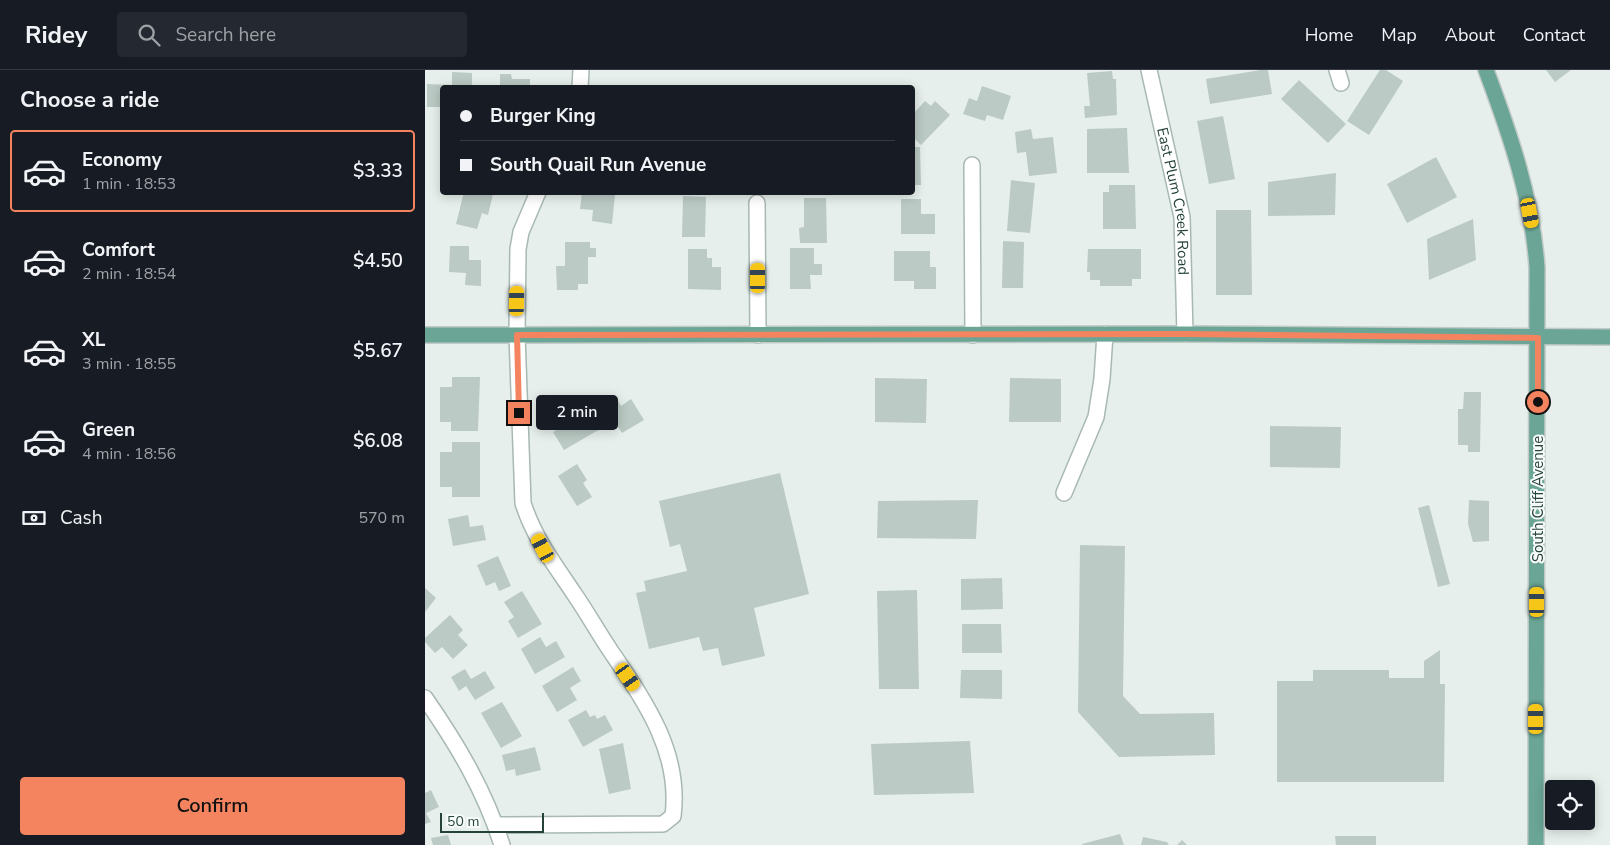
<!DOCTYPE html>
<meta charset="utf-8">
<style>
body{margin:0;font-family:"Nunito Sans",sans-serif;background:#242831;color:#f1f3f6;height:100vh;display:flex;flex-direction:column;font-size:19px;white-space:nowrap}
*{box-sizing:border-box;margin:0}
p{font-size:16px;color:#9ea1a6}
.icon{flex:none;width:28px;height:28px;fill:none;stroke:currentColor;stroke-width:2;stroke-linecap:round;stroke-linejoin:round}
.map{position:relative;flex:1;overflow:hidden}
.sheet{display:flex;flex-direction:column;background:#171b24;width:425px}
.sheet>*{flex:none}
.hud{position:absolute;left:15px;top:15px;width:475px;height:110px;border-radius:5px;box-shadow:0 2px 12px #0003;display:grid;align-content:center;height:110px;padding:0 20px;background:#171b24}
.controls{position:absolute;left:1120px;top:710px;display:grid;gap:10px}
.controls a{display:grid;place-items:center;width:50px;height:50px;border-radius:5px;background:#171b24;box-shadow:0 2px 12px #0003;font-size:25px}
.scale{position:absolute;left:15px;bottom:12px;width:104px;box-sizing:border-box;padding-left:5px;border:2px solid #24423a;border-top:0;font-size:14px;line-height:18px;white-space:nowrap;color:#24423a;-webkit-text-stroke:4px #f7fbf9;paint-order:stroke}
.end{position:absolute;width:22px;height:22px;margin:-11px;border:6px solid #f4845f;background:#111;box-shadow:0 0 0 2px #111}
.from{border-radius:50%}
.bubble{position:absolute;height:35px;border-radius:5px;background:#171b24;box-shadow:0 2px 12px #0003;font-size:16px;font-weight:600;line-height:35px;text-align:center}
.car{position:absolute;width:15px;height:30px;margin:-15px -8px;border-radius:6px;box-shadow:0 0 4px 1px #0007;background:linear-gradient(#f5c518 24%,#345 0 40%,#f5c518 0 76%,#345 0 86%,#f5c518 0)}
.hud b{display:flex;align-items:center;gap:18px;height:48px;font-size:19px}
.hud b+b{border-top:1px solid #363941}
.hud i{width:12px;height:12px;background:#f1f3f6}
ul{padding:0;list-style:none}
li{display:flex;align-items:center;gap:15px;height:82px;margin:0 10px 8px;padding:0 10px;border:2px solid transparent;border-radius:5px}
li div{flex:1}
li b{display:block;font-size:19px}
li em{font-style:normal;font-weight:600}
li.on{border-color:#f4845f}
li>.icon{width:45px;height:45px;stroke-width:1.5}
h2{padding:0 20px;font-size:22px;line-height:60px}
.pay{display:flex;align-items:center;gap:12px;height:55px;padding:0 20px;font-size:19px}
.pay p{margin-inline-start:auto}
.action{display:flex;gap:10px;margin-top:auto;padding:10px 20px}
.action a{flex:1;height:58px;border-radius:5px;background:#f4845f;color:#111;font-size:20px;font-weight:600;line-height:58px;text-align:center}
header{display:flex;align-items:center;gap:30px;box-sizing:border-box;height:70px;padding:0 25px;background:#171b24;border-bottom:1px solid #363941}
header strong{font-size:24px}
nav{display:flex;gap:28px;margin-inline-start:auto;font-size:18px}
.search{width:350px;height:45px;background:#242831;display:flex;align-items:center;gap:12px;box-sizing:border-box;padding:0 18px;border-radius:5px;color:#9ea1a6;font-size:19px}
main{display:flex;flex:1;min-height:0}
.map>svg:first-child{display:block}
.building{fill:#bbcac4}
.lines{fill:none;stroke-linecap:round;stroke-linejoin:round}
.minor-casing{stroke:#a8b8b2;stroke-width:18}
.major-casing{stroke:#c2cac8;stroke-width:18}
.minor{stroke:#fff;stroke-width:15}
.major{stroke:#6aa596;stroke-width:15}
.route{stroke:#f4845f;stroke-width:6}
.labels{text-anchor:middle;stroke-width:4;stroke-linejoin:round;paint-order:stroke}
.street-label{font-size:15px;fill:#24423a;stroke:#f7fbf9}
</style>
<header>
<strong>Ridey</strong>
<div class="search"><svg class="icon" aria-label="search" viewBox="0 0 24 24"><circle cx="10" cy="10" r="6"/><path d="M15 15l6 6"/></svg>Search here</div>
<nav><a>Home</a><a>Map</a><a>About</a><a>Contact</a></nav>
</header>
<main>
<section class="sheet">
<h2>Choose a ride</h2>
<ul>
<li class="on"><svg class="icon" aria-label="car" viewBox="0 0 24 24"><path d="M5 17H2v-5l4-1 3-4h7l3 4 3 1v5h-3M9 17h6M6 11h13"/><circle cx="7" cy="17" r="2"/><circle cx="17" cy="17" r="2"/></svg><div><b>Economy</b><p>1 min · 18:53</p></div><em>$3.33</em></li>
<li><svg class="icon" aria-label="car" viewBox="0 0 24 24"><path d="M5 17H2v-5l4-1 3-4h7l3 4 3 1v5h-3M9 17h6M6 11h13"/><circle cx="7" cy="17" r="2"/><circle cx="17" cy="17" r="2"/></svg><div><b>Comfort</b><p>2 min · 18:54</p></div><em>$4.50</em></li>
<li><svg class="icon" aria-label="car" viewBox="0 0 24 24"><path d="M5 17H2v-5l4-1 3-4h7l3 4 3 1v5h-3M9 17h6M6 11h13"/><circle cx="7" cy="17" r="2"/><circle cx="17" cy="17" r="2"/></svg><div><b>XL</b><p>3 min · 18:55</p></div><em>$5.67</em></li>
<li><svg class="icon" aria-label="car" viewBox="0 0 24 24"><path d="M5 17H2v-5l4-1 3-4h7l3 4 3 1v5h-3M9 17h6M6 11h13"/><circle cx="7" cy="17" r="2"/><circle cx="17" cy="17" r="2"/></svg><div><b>Green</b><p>4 min · 18:56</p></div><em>$6.08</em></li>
</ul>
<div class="pay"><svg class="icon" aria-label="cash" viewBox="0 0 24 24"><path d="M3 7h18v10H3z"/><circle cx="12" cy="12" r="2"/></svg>Cash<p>570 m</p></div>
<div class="action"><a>Confirm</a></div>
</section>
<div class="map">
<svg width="1185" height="775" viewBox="0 0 1185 775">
<rect width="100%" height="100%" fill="#e6efeb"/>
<g class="building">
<polygon points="836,0 843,0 847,24 785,34 781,9"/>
<polygon points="955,0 961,0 978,11 944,65 922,51"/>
<polygon points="1121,0 1146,0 1130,12"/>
<polygon points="687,1 688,9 691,9 692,45 660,48 659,36 665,36 662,3"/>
<polygon points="27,2 47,3 47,18 18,18 18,37 2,37 2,14 27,15"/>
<polygon points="75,4 86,4 87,9 105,9 105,18 75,18"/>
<polygon points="874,10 921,54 903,73 856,29"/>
<polygon points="557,16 586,26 578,50 562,45 560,51 538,44 544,28 552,31"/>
<polygon points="500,31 506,36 510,31 525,45 496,75 488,67 488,44"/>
<polygon points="798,46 810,109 784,114 772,51"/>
<polygon points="702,58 704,103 662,103 662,59"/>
<polygon points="606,59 608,69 628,67 632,103 604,106 601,82 592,83 590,62"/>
<polygon points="488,77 495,77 496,115 488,115"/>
<polygon points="1011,87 1032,127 982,153 962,114"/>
<polygon points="911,103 910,145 843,146 843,112"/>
<polygon points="586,110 610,113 605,163 582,161"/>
<polygon points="684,115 710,115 711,159 678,159 678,122 684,122"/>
<polygon points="39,122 68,124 63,145 57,143 52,159 31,154"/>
<polygon points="157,122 190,125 187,154 167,151 168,140 155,139"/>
<polygon points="258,126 281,127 280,167 257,167"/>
<polygon points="379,128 401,128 402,173 375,173 374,158 379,157"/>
<polygon points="476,129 496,129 496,144 510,144 510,164 476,164"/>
<polygon points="791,140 826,140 827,225 791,225"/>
<polygon points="1048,149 1051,190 1004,210 1002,169"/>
<polygon points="578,171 599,172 598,218 577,218"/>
<polygon points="140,172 165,172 165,178 171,178 171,187 163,187 163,214 153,214 153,220 132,220 131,196 140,196"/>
<polygon points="25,176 44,176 44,190 56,190 56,216 40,215 41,203 24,202"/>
<polygon points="365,178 389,178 389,194 397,194 397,205 385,205 386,219 365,219"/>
<polygon points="263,179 282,179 282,188 287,188 287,197 296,197 296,220 263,219"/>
<polygon points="663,179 716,179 716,209 707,209 707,216 675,216 675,210 665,210 665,202 662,202"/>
<polygon points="469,181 505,181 505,197 511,197 511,219 489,219 489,211 469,211"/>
<polygon points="27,307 55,307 53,361 26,361 26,352 15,352 15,317 27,317"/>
<polygon points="450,308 502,309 501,353 450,352"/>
<polygon points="585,308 636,309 636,352 584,352"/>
<polygon points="1039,322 1056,322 1055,382 1043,382 1043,375 1033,375 1033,339 1038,339"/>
<polygon points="177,329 181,338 193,331 196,336 206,329 219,350 197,363 189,351 139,380 128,362 139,356 135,350 157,337 159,340"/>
<polygon points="845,356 916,357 915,398 845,397"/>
<polygon points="27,372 55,372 55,427 27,427 27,417 15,417 15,382 27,382"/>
<polygon points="152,394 162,410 158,413 167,427 152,436 133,406"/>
<polygon points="355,403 384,524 329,538 340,586 297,596 293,578 278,581 274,567 224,579 211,523 221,521 219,511 262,501 255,474 245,477 234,431"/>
<polygon points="553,430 551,469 452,468 453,431"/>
<polygon points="1044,430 1064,431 1064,471 1048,472 1043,454"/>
<polygon points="1004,435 1025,514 1013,517 993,438"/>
<polygon points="43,445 45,457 58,455 61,470 28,476 23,449"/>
<polygon points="655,475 700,476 698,626 715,644 789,643 790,685 694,687 653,642"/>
<polygon points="73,486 86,516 74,521 70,512 61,516 52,495"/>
<polygon points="577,508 578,539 536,540 536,509"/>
<polygon points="0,518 11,528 0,542"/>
<polygon points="492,520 494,619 454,619 452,521"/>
<polygon points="97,521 117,554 93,568 83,551 89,547 79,532"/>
<polygon points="25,545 38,560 33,565 43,575 28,589 17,577 10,583 0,572 0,568"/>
<polygon points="537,554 576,554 577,583 537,583"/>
<polygon points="115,567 121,577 131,571 140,587 110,604 96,579"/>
<polygon points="1015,580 1015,614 1020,614 1019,712 852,712 852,611 888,611 888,600 964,600 964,608 999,608 999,591"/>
<polygon points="148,597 156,611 145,618 152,630 132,642 117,616"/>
<polygon points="40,599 46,609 60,601 70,618 50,630 41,616 34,621 26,607"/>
<polygon points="536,600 577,600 577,629 535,628"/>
<polygon points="77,632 97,666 76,678 56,643"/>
<polygon points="161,640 165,647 170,645 172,649 180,645 188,660 158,677 143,650"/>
<polygon points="545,671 549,723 449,725 446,674"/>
<polygon points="198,673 206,719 184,724 174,679"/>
<polygon points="110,677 116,700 91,706 90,699 81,701 77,685"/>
<polygon points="6,720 14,737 1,743 6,752 0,754 0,723"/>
<polygon points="695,764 699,775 657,775 657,774"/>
<polygon points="23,765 26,775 8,775 6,768"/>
<polygon points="910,766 951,766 951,775 911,775"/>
<polygon points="718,767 742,772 744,775 716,775"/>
<polygon points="757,770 762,775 752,775"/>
</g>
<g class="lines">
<defs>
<g id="minor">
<path id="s1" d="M 724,0 L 757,147 L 760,264"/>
<polyline points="912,0 916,13"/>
<polyline points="155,18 156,0"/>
<polyline points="547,95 548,265"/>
<polyline points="332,133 333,265"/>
<polyline points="639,423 671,347 677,309 680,264"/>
<path d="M 0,628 C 32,674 60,721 77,775"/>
<path d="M 71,755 L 238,754 L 248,746 C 256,683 221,633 187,583 C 174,564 163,544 150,525 C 130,495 109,468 98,433 L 92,265 L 93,179 L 96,162 L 113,122"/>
</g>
<g id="major">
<path d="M 1061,0 C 1085,64 1107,128 1112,197 L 1111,775"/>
<polyline points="0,265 760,264 1185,267"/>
</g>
</defs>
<use href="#minor" class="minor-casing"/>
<use href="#major" class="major-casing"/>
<use href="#minor" class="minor"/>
<use href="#major" class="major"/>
</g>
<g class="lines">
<polyline class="route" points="94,343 92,265 760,264 1113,268 1113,332"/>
</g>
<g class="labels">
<g class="street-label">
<text dy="5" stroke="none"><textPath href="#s1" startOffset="134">East Plum Creek Road</textPath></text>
<text transform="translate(1113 429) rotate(-90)" y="5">South Cliff Avenue</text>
</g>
</g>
</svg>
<div class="controls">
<a><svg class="icon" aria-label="locate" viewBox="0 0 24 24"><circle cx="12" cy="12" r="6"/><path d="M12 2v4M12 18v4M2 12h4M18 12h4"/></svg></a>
</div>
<div class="scale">50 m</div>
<i class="end from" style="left:1113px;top:332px"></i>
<i class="end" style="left:94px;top:343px"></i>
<div class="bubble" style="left:111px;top:325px;width:82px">2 min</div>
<i class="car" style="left:1105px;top:143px;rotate:169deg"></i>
<i class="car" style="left:333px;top:208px;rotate:0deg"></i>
<i class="car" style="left:92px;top:231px;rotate:1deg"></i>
<i class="car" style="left:118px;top:478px;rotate:332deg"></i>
<i class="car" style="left:1112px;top:532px;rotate:0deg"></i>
<i class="car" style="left:203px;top:607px;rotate:145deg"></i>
<i class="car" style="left:1111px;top:649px;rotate:0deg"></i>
<div class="hud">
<b><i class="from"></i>Burger King</b>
<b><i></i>South Quail Run Avenue</b>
</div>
</div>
</main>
